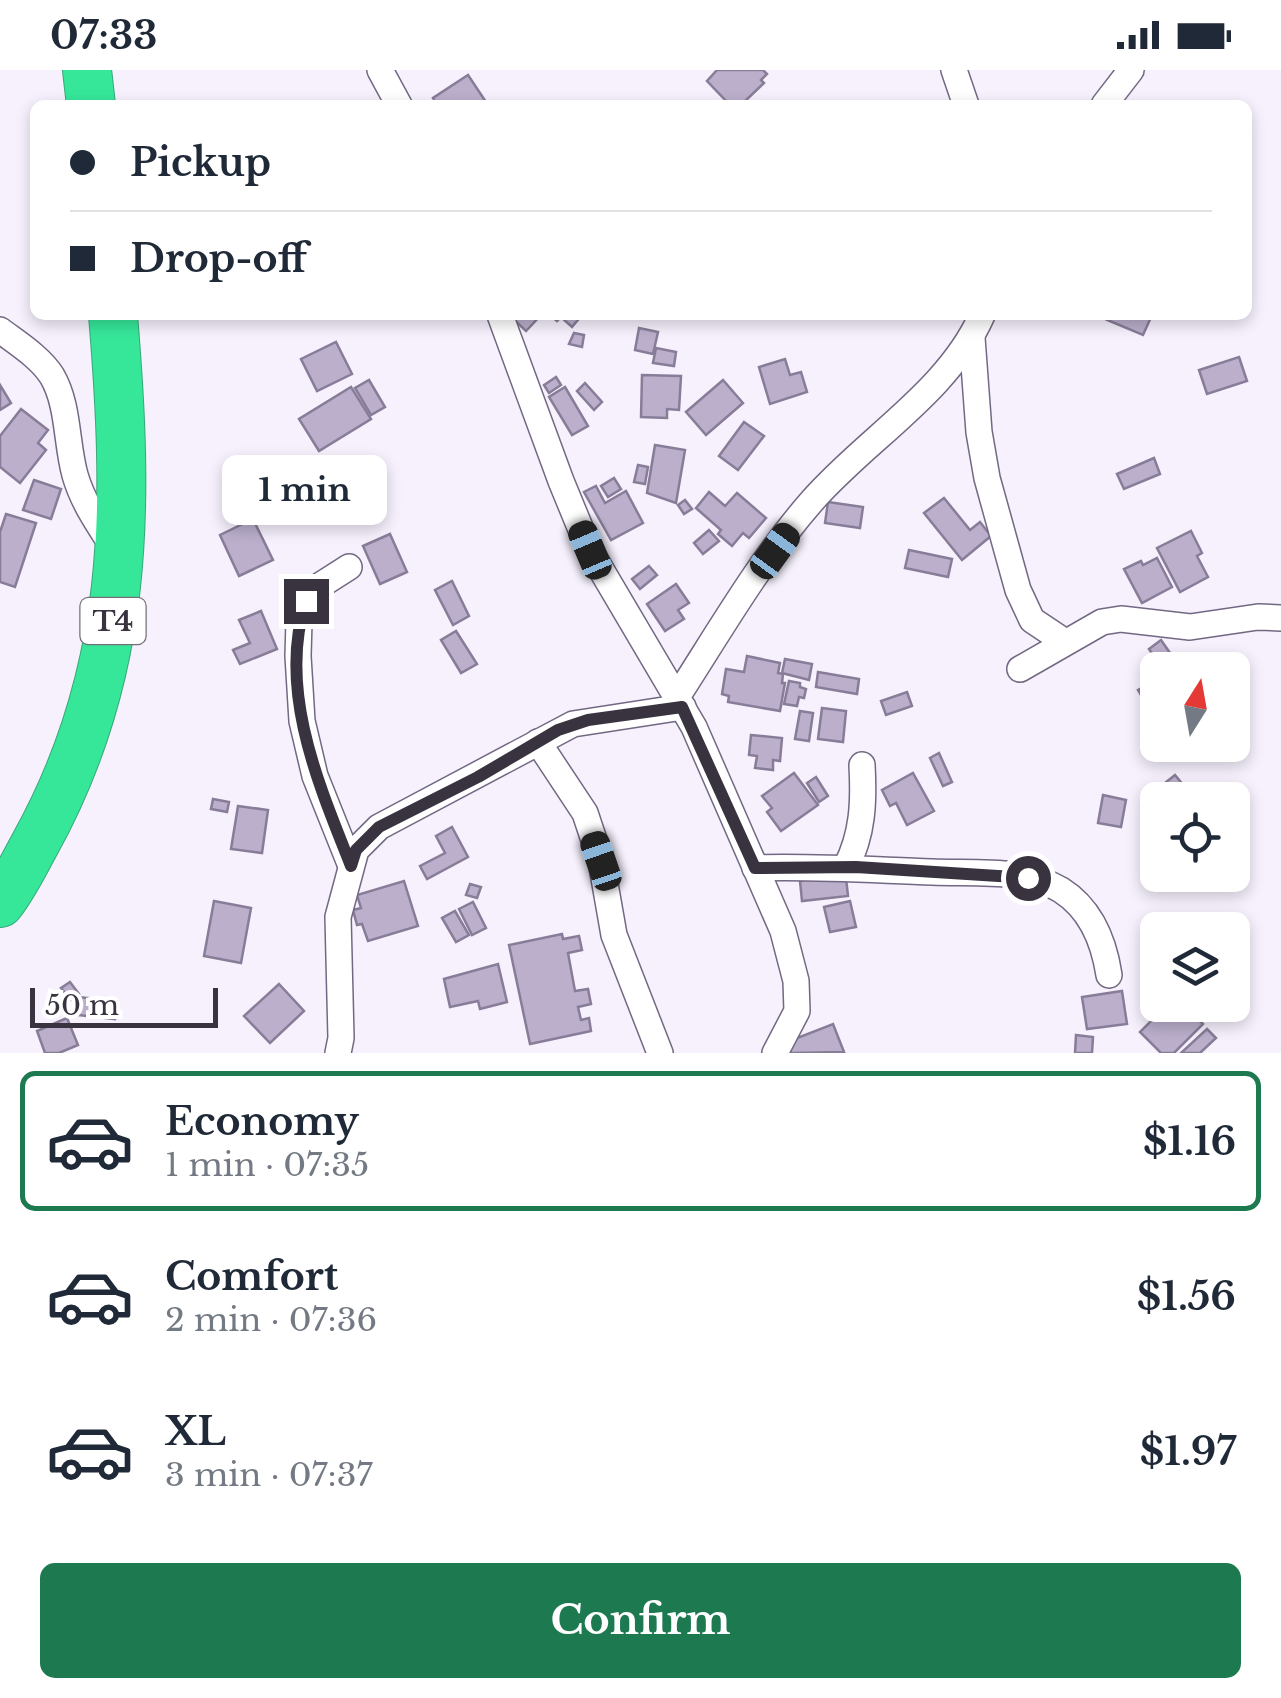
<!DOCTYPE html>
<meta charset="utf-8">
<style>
body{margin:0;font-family:"Libre Baskerville",serif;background:#f6f6f7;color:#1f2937;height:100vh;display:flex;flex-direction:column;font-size:38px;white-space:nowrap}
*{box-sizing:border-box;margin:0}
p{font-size:32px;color:#747a83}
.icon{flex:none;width:55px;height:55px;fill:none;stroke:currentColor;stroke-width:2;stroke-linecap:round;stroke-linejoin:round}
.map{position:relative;height:983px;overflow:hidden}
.sheet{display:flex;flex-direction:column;background:#fff;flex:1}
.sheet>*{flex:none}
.guide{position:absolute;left:30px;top:30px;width:1222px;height:220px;border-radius:15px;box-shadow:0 5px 15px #0003;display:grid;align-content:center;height:220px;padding:0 40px;background:#fff}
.needle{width:65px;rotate:11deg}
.buttons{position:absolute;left:1140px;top:582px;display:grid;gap:20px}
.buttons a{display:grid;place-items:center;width:110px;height:110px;border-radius:15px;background:#fff;box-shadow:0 5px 15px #0003;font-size:50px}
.scale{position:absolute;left:30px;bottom:25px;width:188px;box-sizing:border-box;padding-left:10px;border:5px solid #38333f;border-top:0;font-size:28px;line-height:35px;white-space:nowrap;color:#38333f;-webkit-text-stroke:8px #fff;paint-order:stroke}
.end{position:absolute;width:45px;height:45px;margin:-22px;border:12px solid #38333f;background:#fff;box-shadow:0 0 0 5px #fff}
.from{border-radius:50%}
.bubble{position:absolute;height:70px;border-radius:15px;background:#fff;box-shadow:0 5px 15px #0003;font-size:32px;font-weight:700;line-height:70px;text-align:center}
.car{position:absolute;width:30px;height:60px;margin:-30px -15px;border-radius:12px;box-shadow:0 0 8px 2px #0007;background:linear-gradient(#222 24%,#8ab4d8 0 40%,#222 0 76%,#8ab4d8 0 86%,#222 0)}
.guide b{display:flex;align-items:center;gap:35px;height:95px;font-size:38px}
.guide b+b{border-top:2px solid #e0e1e3}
.guide i{width:25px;height:25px;background:#1f2937}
ul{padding:18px 0 0;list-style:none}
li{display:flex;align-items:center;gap:30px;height:140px;margin:0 20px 15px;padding:0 20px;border:5px solid transparent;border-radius:15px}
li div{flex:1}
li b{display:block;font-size:38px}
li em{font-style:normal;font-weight:700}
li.selected{border-color:#1d7a50}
li>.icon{width:90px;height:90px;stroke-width:1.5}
.button{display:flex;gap:20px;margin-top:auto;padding:20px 40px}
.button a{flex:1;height:115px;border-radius:15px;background:#1d7a50;color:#fff;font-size:40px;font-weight:700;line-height:115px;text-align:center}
.status{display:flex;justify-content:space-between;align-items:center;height:70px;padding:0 50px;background:#fff;direction:ltr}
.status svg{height:28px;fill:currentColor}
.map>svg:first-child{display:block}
.building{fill:#bbafcc;stroke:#887d98;stroke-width:2.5}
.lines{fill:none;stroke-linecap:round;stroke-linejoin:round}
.street-casing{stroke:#736883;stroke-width:28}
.highway-casing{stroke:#37a87a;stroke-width:50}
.street{stroke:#fff;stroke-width:25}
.highway{stroke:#36e79a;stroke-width:48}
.route{stroke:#38333f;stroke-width:12}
.labels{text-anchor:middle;stroke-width:8;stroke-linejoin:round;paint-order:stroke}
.shield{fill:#fff;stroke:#747079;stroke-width:2.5}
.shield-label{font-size:28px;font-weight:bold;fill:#38333f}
</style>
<div class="status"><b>07:33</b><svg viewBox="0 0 49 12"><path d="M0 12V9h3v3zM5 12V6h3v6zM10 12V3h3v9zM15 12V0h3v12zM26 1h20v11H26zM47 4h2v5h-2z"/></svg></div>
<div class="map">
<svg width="1281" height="983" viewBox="0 0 1281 983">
<rect width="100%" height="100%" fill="#f6f1fd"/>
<g class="building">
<polygon points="717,0 763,0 767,4 761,10 764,13 741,35 730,35 707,11"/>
<polygon points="468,5 488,35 437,35 433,28"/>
<polygon points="509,245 541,245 526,261"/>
<polygon points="550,245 582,245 572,257 561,247 557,251"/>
<polygon points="1110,245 1152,245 1143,265 1107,250"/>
<polygon points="639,258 658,262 653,284 635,280"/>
<polygon points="574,263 584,265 582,277 569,274"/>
<polygon points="336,272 352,304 317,321 301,289"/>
<polygon points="656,278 676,282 674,296 653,293"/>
<polygon points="1239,287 1247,311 1207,324 1199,300"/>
<polygon points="785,289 790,305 801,302 807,322 770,334 759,297"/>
<polygon points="642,305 681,306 679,340 667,339 667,348 641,347"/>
<polygon points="556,307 561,315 549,323 544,315"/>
<polygon points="369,310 385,337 371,345 355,318"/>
<polygon points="723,310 743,333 706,365 686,342"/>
<polygon points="585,313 602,332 594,340 577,321"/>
<polygon points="0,315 11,333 0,340"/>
<polygon points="351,317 371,349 319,381 299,349"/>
<polygon points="565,317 588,356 572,365 549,327"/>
<polygon points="21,339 48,360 38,373 46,380 20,413 0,397 0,366"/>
<polygon points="744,352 764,366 738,400 719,386"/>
<polygon points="655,375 685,380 676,433 647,423"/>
<polygon points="1154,388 1160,404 1124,419 1117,404"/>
<polygon points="638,395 648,397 645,414 634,412"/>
<polygon points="614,408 621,419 608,427 601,416"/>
<polygon points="34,410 61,419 51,449 23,440"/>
<polygon points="596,416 605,433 626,421 643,453 611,470 584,422"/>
<polygon points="709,422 725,436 737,423 766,448 749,468 743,463 732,476 718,464 721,460 696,438"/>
<polygon points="944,428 970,460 980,452 991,466 962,490 924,443"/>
<polygon points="685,430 692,439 684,444 678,435"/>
<polygon points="828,432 863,437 860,458 825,453"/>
<polygon points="6,444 36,453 15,517 0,512 0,462"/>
<polygon points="253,449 273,490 239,506 220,465"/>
<polygon points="709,460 719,471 703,484 694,473"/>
<polygon points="1191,461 1202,483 1197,486 1208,507 1180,522 1157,478"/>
<polygon points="390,464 407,502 380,514 363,476"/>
<polygon points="909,480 952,489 948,507 905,498"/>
<polygon points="1157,488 1172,517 1142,533 1124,499 1141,491 1143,495"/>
<polygon points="649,496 657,505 640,519 632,509"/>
<polygon points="452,511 469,546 453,555 435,520"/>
<polygon points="676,514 689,533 678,540 684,549 665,561 647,534"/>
<polygon points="261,541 277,579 240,594 233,580 250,573 239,550"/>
<polygon points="456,561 477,594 461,603 441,570"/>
<polygon points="1161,570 1170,583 1157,591 1149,579"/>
<polygon points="747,586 780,593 778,603 783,604 782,613 785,613 780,641 728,632 729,626 722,624 726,599 744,602"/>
<polygon points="785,589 812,594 809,610 782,603"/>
<polygon points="818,602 859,609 857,624 816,617"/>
<polygon points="1158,609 1158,632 1148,637 1138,620"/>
<polygon points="789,611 800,613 800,617 806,619 804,628 799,627 797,636 784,634"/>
<polygon points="907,622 912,636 886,645 881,631"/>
<polygon points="822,638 846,641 843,672 818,669"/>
<polygon points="800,641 813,643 809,671 795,669"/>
<polygon points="751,665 782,668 780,691 773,690 773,700 755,698 757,686 749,685"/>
<polygon points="939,683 952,712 943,716 930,688"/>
<polygon points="794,703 818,735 781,761 767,742 772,738 762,726"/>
<polygon points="913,703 934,741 907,755 896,733 890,736 882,720"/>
<polygon points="1175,705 1194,728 1158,730 1158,734 1150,725"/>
<polygon points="816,707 828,726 819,732 807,713"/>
<polygon points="1103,725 1126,730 1121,757 1098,753"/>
<polygon points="213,729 229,732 227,742 211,739"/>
<polygon points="238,736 268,740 262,783 231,779"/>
<polygon points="452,757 468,787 427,809 420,796 445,783 436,766"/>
<polygon points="845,799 848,826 802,831 800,811 819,808"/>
<polygon points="404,811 418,856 368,871 362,854 357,855 353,840 361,838 357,825"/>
<polygon points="470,814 481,817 477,828 466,825"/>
<polygon points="214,831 251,838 241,893 204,886"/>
<polygon points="850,831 856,857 830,862 824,837"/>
<polygon points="473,832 486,858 472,865 459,839"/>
<polygon points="455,841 469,865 456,872 442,848"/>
<polygon points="562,864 563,869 579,866 582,880 568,883 575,921 588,919 591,934 578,937 581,950 589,948 591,961 530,974 509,875"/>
<polygon points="498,894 507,932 480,939 478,931 450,937 444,909"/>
<polygon points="70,912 79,924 71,930 61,918"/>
<polygon points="279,914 304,941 270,973 244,946"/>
<polygon points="1122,921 1127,954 1087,959 1082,927"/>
<polygon points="78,927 116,931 115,949 77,945"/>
<polygon points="1167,935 1184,935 1203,954 1174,983 1161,983 1140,962"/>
<polygon points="67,948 78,975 59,983 45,983 37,961"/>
<polygon points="833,954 844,982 791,983 787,972"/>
<polygon points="1207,959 1216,968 1200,983 1181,983"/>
<polygon points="1076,965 1093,967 1092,983 1075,983"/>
</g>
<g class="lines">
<defs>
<g id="street">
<polyline points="380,0 399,35"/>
<polyline points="954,0 966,35"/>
<polyline points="1104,35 1131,0"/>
<polyline points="500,245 561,411 589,479 694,657 783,861 796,911 797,941 775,983"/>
<path d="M 0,260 C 17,273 40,287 52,306 C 69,335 66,373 75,405 C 83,433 99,455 115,480"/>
<polyline points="972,268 979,362 987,408 1018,520 1032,550 1065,572"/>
<polyline points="349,497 313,520 306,531 299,551 298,586 302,651 315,706 351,796"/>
<polyline points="1020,599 1102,552 1121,549 1190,557 1258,547 1281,548"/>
<path d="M 677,627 C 719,562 761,489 812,431 C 866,369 948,322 982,245"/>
<polyline points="538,672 585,743 601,791 614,865 660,983"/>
<path d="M 846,797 C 863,764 864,732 862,695"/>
<path d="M 755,798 C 814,796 873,800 932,802 C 973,804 1025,798 1061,820 C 1091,839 1104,872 1109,905"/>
<polyline points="338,983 341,968 338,847 356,780 379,757 573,654 683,637"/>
</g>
<g id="highway">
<polyline points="87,0 91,35"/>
<path d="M 0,833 C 14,815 24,794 35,774 C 131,601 129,436 113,245"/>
</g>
</defs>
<use href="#street" class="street-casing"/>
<use href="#highway" class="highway-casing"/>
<use href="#street" class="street"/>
<use href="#highway" class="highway"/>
</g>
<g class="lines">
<path class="route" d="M 306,531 C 277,620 319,715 351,796 L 356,780 L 379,757 L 478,707 L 558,660 L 588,650 L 682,637 L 755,798 L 856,797 L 1028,808"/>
</g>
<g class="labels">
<rect class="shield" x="80.5" y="528" width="65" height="46" rx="8"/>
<g class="shield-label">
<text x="113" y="561">T4</text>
</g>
</g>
</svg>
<div class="buttons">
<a><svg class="needle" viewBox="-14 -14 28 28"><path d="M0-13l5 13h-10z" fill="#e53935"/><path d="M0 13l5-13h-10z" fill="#747a83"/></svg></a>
<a><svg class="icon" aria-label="locate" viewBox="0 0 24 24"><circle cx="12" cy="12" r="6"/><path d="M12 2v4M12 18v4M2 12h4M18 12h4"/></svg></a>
<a><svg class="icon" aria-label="layers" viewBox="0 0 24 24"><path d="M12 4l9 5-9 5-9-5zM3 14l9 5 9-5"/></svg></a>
</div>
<div class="scale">50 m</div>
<i class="end from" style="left:1028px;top:808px"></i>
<i class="end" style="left:306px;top:531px"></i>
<div class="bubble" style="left:222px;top:385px;width:165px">1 min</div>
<i class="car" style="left:590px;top:480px;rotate:337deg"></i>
<i class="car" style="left:775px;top:481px;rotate:36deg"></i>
<i class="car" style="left:601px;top:791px;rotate:341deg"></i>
<div class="guide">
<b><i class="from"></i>Pickup</b>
<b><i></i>Drop-off</b>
</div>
</div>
<section class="sheet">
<ul>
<li class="selected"><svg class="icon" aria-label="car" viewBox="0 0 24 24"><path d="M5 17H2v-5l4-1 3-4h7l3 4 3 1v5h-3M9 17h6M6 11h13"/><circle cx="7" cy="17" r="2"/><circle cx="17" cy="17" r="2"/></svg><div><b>Economy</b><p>1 min · 07:35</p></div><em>$1.16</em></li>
<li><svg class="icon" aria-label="car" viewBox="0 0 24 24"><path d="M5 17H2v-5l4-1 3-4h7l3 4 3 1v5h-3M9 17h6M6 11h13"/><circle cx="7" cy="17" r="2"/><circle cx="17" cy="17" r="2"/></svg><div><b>Comfort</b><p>2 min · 07:36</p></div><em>$1.56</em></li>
<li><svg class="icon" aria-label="car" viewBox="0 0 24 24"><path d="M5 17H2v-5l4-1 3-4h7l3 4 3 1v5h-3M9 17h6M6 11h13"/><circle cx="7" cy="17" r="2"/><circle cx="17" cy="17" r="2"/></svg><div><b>XL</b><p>3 min · 07:37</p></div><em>$1.97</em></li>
</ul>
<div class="button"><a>Confirm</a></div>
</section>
